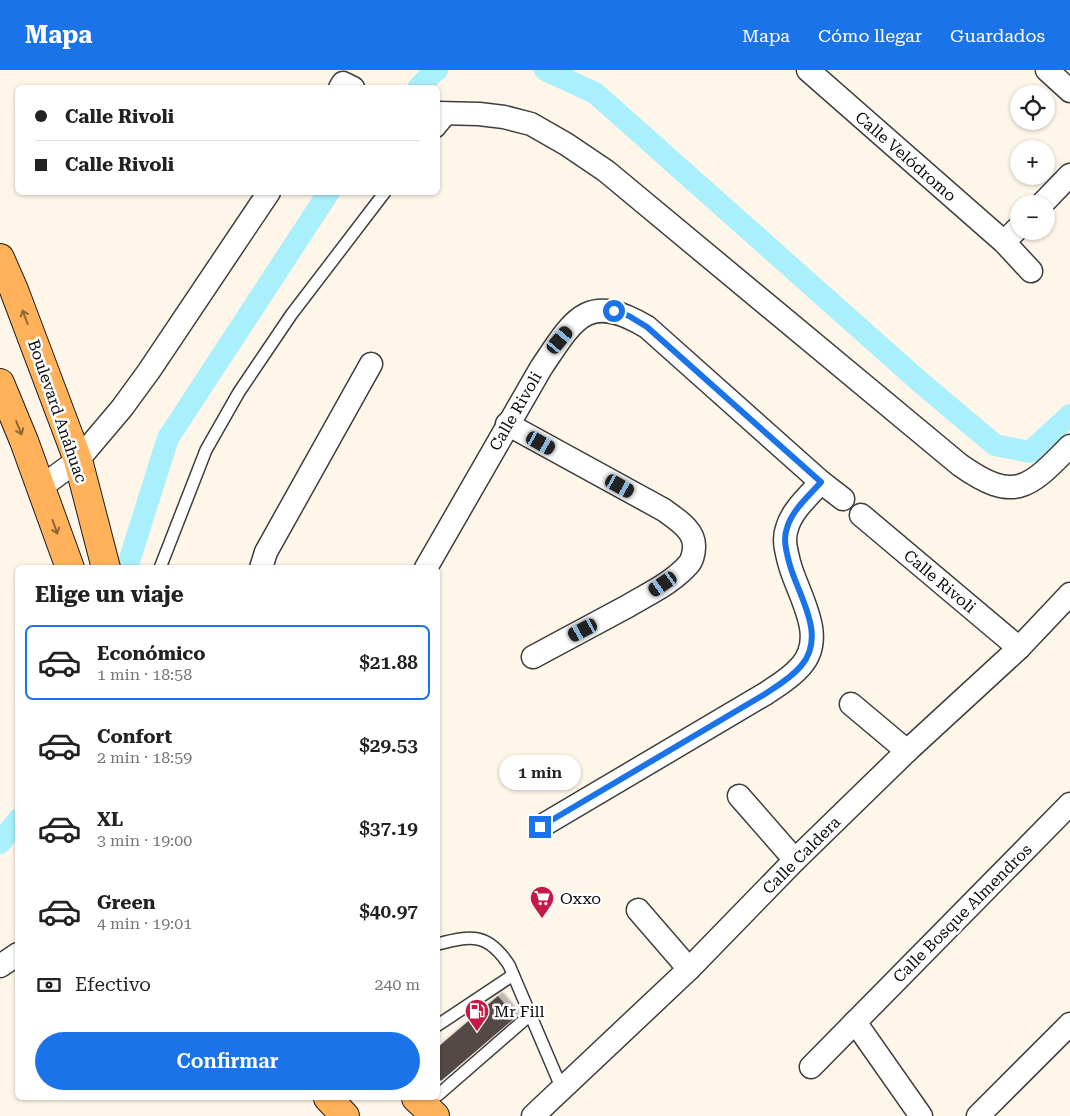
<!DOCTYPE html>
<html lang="es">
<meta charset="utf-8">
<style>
body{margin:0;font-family:"Roboto Serif",serif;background:#f2f2f2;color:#222;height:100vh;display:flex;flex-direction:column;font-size:19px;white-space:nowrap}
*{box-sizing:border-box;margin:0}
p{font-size:16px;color:#767676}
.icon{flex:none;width:28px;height:28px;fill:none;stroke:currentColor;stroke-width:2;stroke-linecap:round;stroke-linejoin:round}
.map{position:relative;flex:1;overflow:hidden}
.panel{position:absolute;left:15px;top:495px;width:425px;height:535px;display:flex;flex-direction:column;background:#fff;border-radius:8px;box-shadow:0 1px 4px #0004}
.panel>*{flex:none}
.hud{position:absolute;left:15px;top:15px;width:425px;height:110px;border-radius:8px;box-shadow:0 1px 4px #0004;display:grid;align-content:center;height:110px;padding:0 20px;background:#fff}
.fabs{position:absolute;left:1010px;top:15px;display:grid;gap:10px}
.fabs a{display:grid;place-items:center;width:45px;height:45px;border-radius:50%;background:#fff;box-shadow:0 1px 4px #0004;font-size:25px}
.end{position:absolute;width:22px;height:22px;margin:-11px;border:6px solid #1a73e8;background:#fff;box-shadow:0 0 0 2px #fff}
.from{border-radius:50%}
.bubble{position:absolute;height:35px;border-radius:18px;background:#fff;box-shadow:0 1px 4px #0004;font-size:16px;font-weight:600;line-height:35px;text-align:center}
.car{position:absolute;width:15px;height:30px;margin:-15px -8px;border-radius:6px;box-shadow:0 0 4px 1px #0007;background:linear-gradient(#222 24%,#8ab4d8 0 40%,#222 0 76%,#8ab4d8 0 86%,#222 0)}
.hud b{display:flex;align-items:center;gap:18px;height:48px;font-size:19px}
.hud b+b{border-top:1px solid #e0e0e0}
.hud i{width:12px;height:12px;background:#222}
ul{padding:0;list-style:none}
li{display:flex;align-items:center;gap:15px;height:75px;margin:0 10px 8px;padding:0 10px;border:2px solid transparent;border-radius:8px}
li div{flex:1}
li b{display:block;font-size:19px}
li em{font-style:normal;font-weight:600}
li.selected{border-color:#1a73e8}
li>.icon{width:45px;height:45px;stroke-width:1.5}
h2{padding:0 20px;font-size:22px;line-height:60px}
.pay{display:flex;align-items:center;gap:12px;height:55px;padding:0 20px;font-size:19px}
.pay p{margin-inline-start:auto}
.primary-button{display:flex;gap:10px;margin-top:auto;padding:10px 20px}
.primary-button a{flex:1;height:58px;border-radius:30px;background:#1a73e8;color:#fff;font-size:20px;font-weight:600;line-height:58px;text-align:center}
header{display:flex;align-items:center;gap:30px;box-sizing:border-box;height:70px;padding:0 25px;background:#1a73e8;color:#fff}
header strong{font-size:24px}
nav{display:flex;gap:28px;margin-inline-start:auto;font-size:18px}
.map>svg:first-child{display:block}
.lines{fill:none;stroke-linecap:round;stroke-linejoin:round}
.canal{stroke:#a9effc;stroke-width:22}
.building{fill:#554947;filter:url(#shadow)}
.lane-casing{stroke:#3e3e3e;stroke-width:14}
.street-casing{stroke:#3e3e3e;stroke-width:25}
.primary-casing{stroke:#1c1c1c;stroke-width:30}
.lane{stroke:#fff;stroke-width:11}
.street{stroke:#fff;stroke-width:22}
.primary{stroke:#ffb25a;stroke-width:28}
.oneway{stroke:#916736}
.route{stroke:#1a73e8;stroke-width:6}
.labels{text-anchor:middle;stroke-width:5;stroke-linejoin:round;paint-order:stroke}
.street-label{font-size:16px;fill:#0b0b0b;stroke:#fff}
.poi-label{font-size:16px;fill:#0b0b0b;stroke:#fff;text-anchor:start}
</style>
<header>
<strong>Mapa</strong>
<nav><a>Mapa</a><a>Cómo llegar</a><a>Guardados</a></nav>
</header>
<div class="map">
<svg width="1070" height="1046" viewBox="0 0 1070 1046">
<defs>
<filter id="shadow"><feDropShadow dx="4.5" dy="-4.5" stdDeviation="1" flood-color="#0004"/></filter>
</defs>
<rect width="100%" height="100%" fill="#fff6ea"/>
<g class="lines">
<g class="canal">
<polyline points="545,0 595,23 920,312 995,375 1030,382 1070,345"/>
<polyline points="418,18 435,1 437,0"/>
<polyline points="127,498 168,368 329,122"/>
<polyline points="0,773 18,750"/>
</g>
</g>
<polygon class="building" points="498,926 516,947 441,1011 438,1008 438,977"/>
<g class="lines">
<defs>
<g id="lane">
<polyline points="438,61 452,44"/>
<polyline points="160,498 206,380 239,322 291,245 385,122"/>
<path d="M 438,874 C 472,865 488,863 509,895 L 562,1019"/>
<polyline points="438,955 513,905"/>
<polyline points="438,1025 530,945"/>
</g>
<g id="street">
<polyline points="808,0 1004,172 1031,201"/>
<polyline points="1047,0 1070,21"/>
<polyline points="340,18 343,13 353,18"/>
<path d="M 438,43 L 479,44 L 504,47 L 531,54 L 566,74 L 606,101 L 960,395 C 1014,433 1028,419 1070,376"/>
<polyline points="1042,134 1070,105"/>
<polyline points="1004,172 1019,157"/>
<path d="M 507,354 L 664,440 C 676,449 695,460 694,477 C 694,483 692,491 688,495 C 672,513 648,524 628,536 C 596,553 565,570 533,587"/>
<polyline points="41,417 78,390 122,338 149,301 269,122"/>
<polyline points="861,445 1019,578"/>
<polyline points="261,498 266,482 371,294"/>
<path d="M 426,498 L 541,298 C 574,249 587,221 647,257 L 821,412 L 843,429"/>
<polyline points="851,634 907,681"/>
<polyline points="739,726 795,790"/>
<path d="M 540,757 L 765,624 C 777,616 791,608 801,596 C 828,566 797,524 789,492 C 786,480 783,469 787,458 C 792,440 809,426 821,412"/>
<polyline points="638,840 689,899"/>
<polyline points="0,896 18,884"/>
<polyline points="855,952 921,1046"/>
<polyline points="811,997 1070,734"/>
<polyline points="533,1046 689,899 795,790 907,681 1019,578 1070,524"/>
<polyline points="978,1046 1070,954"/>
</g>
<g id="primary">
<polyline points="0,188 14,220 78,390 106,498"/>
<polyline points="0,313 24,371 70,498"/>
<polyline points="328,1028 345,1046"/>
<polyline points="416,1028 435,1046"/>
</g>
</defs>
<use href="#lane" class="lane-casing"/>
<use href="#street" class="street-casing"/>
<use href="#primary" class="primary-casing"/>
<use href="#lane" class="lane"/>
<use href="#street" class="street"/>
<use href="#primary" class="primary"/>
</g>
<defs><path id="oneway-shaft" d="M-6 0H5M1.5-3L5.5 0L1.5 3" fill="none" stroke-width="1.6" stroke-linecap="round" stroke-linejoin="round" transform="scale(1.25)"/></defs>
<g class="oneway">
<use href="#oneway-shaft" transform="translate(25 247) rotate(-111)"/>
<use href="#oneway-shaft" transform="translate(19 358) rotate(68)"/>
<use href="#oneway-shaft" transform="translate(55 457) rotate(70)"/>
</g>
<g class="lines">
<path class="route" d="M 540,757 L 765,624 C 777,616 791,608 801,596 C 828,565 797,524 789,492 C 786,480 783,469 787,458 C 792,440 809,426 821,412 L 647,257 L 629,246 L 614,241"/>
</g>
<defs>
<symbol id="supermarket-pin" viewBox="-11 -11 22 30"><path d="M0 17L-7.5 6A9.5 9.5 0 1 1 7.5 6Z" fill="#c71847" stroke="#fff"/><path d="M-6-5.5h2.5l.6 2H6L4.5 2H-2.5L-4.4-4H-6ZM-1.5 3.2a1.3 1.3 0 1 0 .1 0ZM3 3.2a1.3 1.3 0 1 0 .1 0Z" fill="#fff"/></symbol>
<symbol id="fuel-pin" viewBox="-11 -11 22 30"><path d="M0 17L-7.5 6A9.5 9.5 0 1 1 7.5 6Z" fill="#c71847" stroke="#fff"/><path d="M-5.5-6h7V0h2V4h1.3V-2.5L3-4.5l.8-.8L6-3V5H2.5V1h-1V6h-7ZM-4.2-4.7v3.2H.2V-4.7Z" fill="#fff"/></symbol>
</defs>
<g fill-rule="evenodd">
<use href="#supermarket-pin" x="528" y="814" width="28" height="38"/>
<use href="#fuel-pin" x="463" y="927" width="28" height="38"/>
</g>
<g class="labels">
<g class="street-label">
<text transform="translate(906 86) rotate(41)" y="6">Calle Velódromo</text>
<text transform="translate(58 341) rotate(71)" y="6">Boulevard Anáhuac</text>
<text transform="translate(515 341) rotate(-60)" y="6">Calle Rivoli</text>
<text transform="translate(940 511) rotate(40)" y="6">Calle Rivoli</text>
<text transform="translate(801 785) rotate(-45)" y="6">Calle Caldera</text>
<text transform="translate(962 843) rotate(-45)" y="6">Calle Bosque Almendros</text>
</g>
<g class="poi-label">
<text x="560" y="834">Oxxo</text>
<text x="494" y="947">Mr Fill</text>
</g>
</g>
</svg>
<div class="fabs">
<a><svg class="icon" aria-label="locate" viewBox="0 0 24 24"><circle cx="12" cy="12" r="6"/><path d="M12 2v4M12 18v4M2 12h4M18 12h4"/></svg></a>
<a>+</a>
<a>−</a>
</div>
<i class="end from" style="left:614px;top:241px"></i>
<i class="end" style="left:540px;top:757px"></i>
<div class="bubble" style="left:499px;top:685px;width:82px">1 min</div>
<i class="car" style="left:560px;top:270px;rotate:40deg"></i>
<i class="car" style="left:541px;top:373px;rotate:119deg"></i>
<i class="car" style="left:620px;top:416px;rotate:119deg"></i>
<i class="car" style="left:663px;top:514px;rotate:235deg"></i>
<i class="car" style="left:583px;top:560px;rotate:242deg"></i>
<div class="hud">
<b><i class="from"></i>Calle Rivoli</b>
<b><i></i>Calle Rivoli</b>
</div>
<section class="panel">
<h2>Elige un viaje</h2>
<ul>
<li class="selected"><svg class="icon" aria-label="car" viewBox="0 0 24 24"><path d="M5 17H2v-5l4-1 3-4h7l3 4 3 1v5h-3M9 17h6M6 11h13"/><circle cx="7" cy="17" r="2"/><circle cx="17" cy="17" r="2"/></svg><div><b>Económico</b><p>1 min · 18:58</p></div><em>$21.88</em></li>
<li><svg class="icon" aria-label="car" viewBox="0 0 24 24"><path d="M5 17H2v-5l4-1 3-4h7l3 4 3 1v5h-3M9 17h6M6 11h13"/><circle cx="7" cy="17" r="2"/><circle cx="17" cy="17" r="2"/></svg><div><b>Confort</b><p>2 min · 18:59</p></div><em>$29.53</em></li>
<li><svg class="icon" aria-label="car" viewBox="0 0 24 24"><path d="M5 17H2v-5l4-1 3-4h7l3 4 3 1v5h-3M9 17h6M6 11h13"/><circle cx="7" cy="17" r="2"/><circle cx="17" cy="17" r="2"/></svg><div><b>XL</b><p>3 min · 19:00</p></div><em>$37.19</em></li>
<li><svg class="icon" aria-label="car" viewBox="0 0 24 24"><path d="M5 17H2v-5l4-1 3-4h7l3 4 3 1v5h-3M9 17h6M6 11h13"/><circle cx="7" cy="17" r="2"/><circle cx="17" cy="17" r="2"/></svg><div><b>Green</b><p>4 min · 19:01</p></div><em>$40.97</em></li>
</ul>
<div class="pay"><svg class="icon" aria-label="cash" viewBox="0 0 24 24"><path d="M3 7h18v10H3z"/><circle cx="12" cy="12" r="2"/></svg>Efectivo<p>240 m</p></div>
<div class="primary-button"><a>Confirmar</a></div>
</section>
</div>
